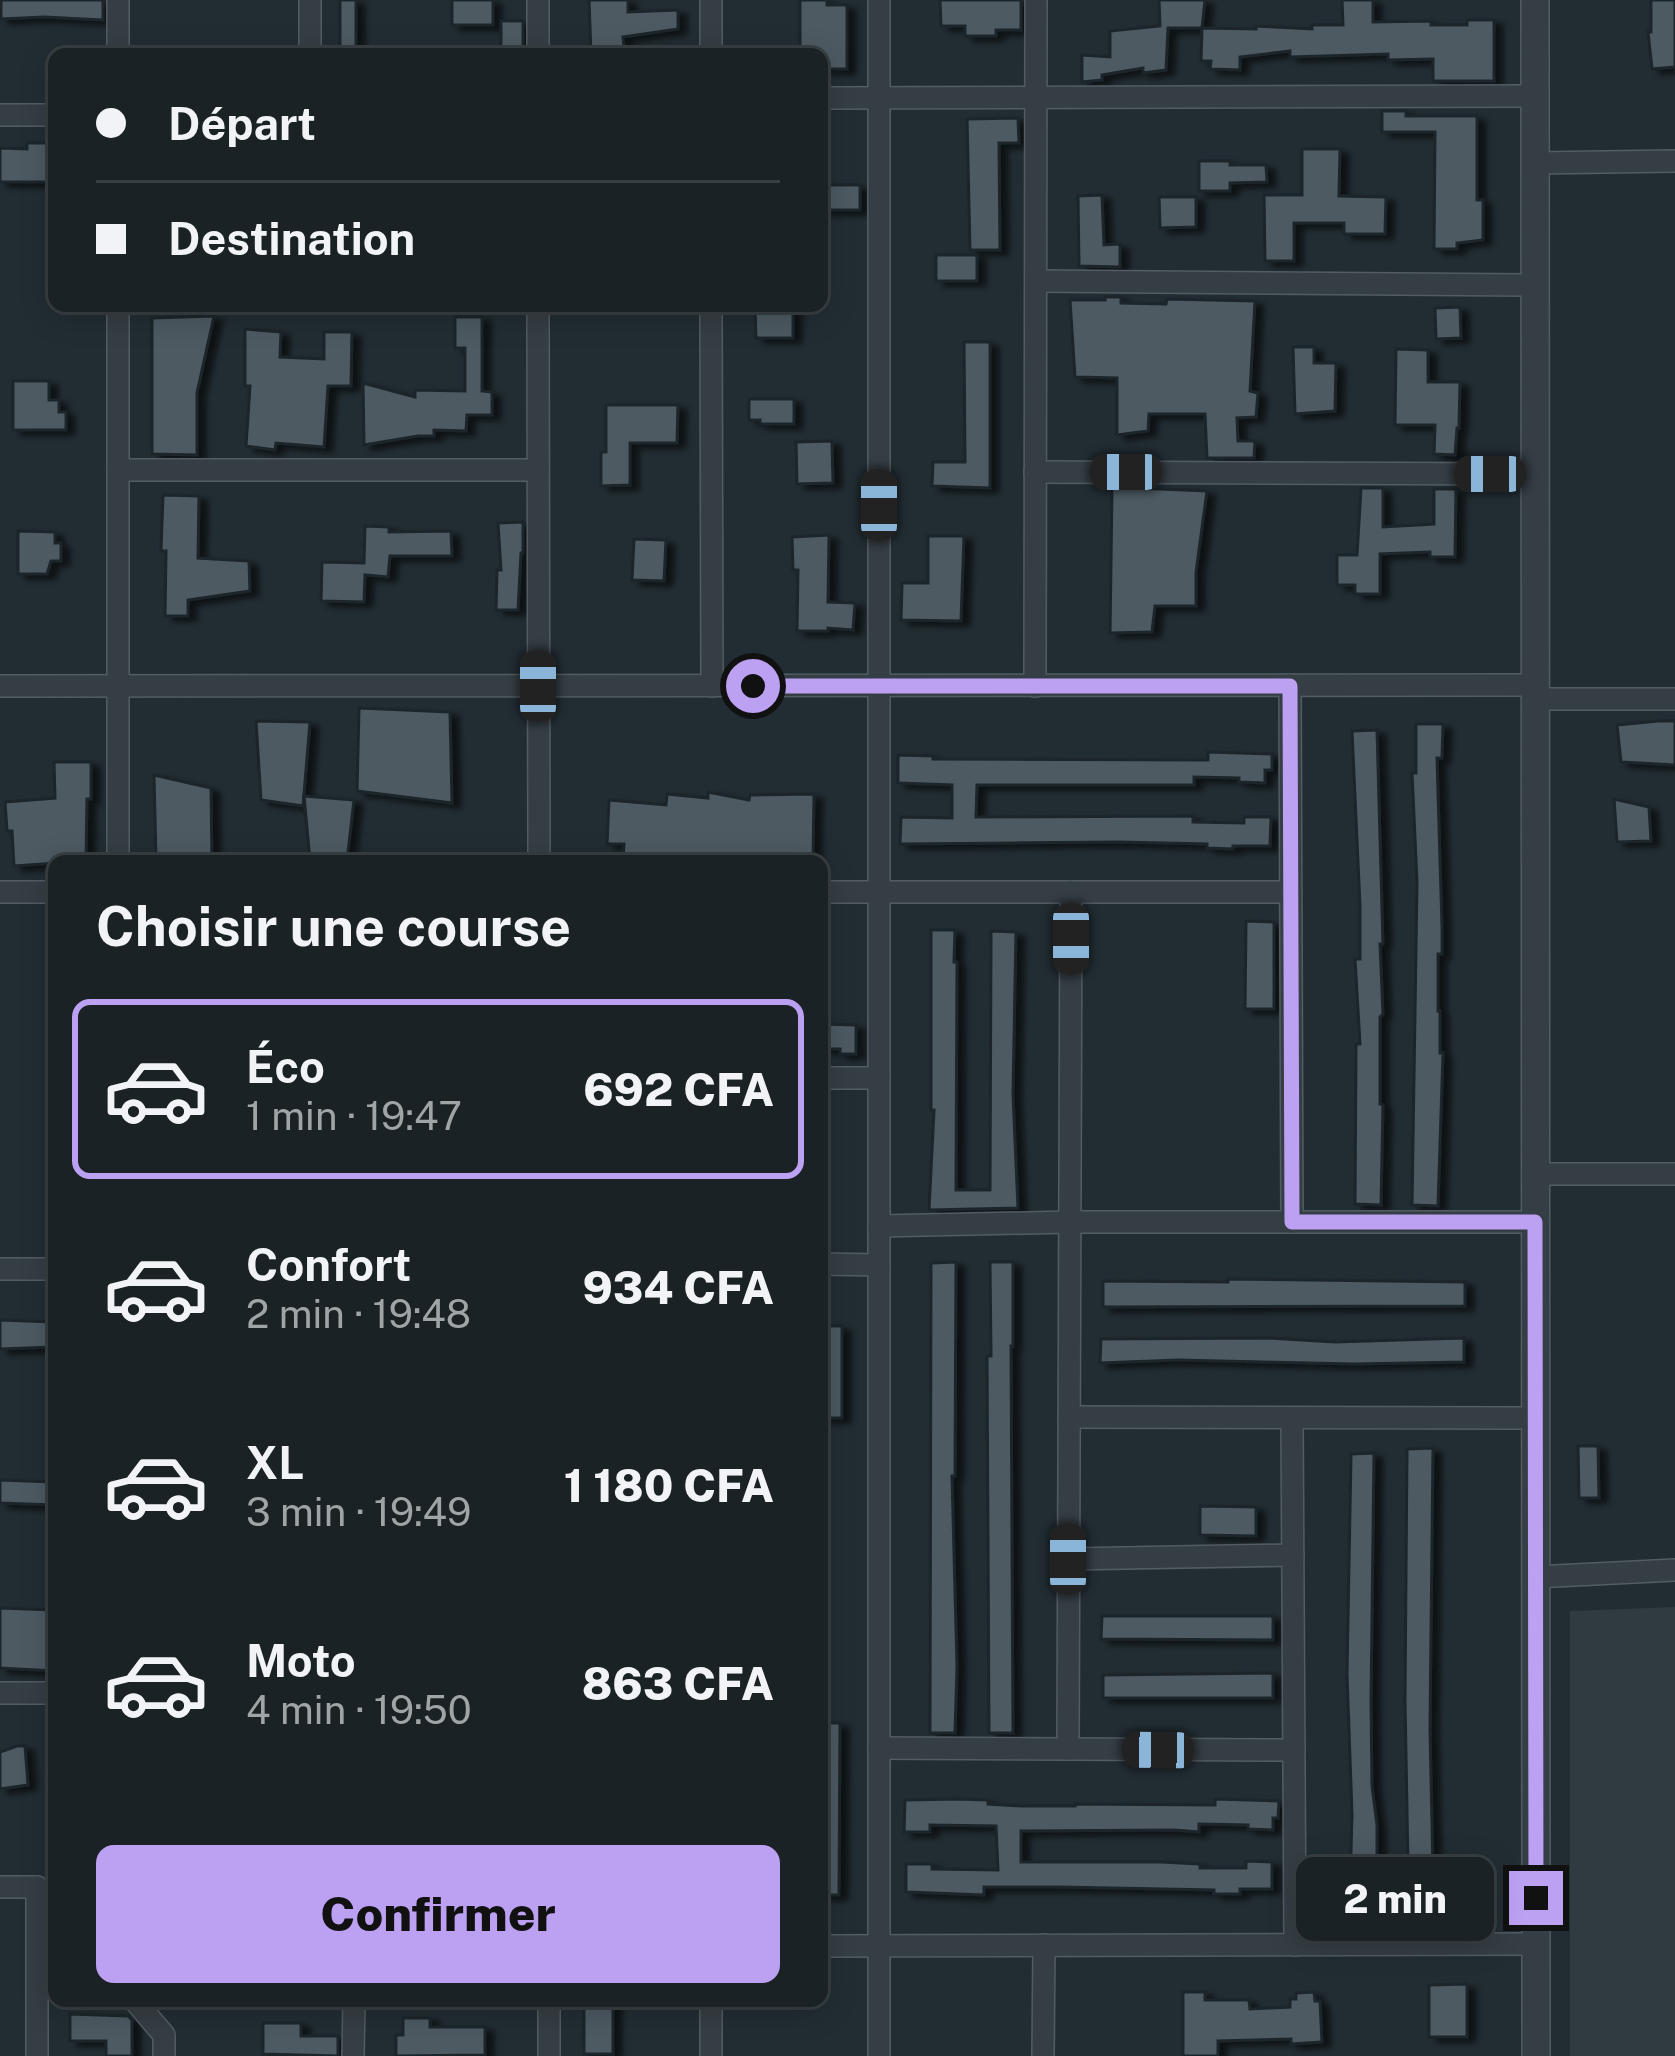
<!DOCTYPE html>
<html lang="fr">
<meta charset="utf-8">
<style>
body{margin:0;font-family:"Public Sans",sans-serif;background:#272f32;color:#f1f3f6;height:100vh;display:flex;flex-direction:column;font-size:45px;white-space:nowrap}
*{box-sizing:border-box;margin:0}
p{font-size:39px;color:#9fa4a7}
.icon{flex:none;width:66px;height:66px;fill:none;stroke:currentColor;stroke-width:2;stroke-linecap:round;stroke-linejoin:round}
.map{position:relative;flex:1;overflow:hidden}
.panel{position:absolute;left:48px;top:855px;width:780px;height:1152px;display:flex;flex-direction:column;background:#1a2226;border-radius:18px;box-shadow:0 6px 30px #0003,0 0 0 3px #383f43}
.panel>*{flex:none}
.hud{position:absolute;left:48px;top:48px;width:780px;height:264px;border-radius:18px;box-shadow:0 6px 30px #0003,0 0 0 3px #383f43;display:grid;align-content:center;height:264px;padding:0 48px;background:#1a2226}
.end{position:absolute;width:54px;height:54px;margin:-27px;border:15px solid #bca0f2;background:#111;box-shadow:0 0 0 6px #111}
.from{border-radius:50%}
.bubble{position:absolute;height:84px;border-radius:18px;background:#1a2226;box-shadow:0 6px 30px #0003,0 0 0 3px #383f43;font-size:39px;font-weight:800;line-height:84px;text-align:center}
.car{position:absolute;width:36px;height:72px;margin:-36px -18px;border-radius:15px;box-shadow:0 0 9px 3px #0007;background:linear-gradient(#222 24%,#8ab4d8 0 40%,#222 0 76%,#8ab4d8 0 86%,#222 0)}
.hud b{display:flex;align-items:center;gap:42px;height:114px;font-size:45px}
.hud b+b{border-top:3px solid #383f43}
.hud i{width:30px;height:30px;background:#f1f3f6}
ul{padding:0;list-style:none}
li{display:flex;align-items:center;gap:36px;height:180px;margin:0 24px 18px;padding:0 24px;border:6px solid transparent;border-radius:18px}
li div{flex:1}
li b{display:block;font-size:45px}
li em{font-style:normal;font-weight:800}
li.on{border-color:#bca0f2}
li>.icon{width:108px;height:108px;stroke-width:1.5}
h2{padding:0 48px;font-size:54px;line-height:144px}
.primary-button{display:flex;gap:24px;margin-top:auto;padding:24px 48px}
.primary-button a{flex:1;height:138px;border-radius:18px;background:#bca0f2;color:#111;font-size:48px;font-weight:800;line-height:138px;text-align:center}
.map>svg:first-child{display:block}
.airport{fill:#2f3a41}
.building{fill:#4d5a62;stroke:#1c252b;stroke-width:3;filter:url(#shadow)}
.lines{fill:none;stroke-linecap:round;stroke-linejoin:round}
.minor-casing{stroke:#525c62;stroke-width:24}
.tertiary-casing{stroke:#525c62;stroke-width:30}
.minor{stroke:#353e44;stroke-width:21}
.tertiary{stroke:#353e44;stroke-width:27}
.route{stroke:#bca0f2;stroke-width:15}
</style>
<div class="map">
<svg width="1675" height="2056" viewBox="0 0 1675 2056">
<defs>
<filter id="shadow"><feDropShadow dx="8" dy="4.5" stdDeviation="3" flood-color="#0009"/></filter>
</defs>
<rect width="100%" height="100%" fill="#222d33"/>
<polygon class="airport" points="1675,1607 1675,2056 1570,2056 1570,1611"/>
<g class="building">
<polygon points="1,0 103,0 103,20 44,17 1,19"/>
<rect x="340" y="0" width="16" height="54"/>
<rect x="452" y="0" width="41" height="25"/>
<polygon points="589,0 628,0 628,12 678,10 678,29 623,37 625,54 591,54"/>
<polygon points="800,0 827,0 827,5 847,5 847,69 822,69 822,54 800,54"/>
<polygon points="940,0 1021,0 1021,30 996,30 996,36 965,36 965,26 941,26"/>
<polygon points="1159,0 1205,0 1202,28 1168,28 1166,70 1143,73 1143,68 1102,75 1102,80 1082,82 1082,55 1110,57 1110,31 1160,26"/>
<polygon points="1342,0 1373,0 1373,22 1431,21 1431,25 1467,25 1467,20 1494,20 1494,81 1433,81 1433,59 1388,60 1388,54 1290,57 1290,51 1240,57 1240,70 1210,69 1211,61 1201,61 1202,28 1256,29 1256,26 1312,29 1312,25 1343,25"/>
<polygon points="1651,0 1675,0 1675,67 1652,69 1648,32 1651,32"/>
<rect x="501" y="21" width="22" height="33"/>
<polygon points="1382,111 1406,111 1406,116 1477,116 1477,200 1483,200 1483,240 1457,243 1457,249 1434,249 1435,132 1382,132"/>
<polygon points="1018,118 1019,143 999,143 1000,250 970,250 967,119"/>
<polygon points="27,143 54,143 54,182 0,182 0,148 27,149"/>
<polygon points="1302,149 1340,149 1339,196 1386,197 1385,234 1344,234 1344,223 1294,223 1294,261 1265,261 1264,195 1302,195"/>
<polygon points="1199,161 1230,161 1230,165 1266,165 1267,182 1230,183 1230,191 1199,191"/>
<rect x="822" y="185" width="38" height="25"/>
<polygon points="1102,195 1104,245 1120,244 1120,267 1079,266 1078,196"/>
<polygon points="1159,197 1196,197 1196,227 1160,228"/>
<rect x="936" y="255" width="41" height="26"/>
<polygon points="1105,297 1121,297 1121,303 1166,304 1167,299 1255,301 1250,391 1258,393 1256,417 1237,418 1238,441 1255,441 1254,458 1207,458 1205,414 1149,414 1148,431 1117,435 1117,378 1075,377 1070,300 1105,300"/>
<polygon points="1460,307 1461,338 1436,339 1435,308"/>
<polygon points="755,308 793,308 793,338 756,338"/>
<polygon points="214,316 197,393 197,455 152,454 152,318"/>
<polygon points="455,317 482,317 482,391 492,392 492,415 467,415 466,431 434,430 434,436 418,436 364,445 363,383 415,397 415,390 465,391 465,348 455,348"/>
<polygon points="245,329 281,332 280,357 324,359 324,332 352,332 351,386 328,386 324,447 276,443 275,450 246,446 250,386 245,386"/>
<polygon points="964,342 990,342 990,488 932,486 933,462 965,462"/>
<polygon points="1293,347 1314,347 1314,363 1336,363 1335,411 1295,414"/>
<polygon points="1396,349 1428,350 1428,382 1460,382 1459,428 1457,428 1455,455 1434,454 1435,425 1395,425"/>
<polygon points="13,381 49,381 49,400 59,400 59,412 66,412 66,430 13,430"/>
<polygon points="749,399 794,399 794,424 760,424 760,420 749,420"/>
<polygon points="606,405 678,405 677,443 630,443 630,485 601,486 601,452 606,452"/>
<polygon points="832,441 833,483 797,484 796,442"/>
<polygon points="1112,487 1207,491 1196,572 1196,606 1155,606 1152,632 1110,633"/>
<polygon points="1361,488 1383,488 1383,527 1434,524 1434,489 1456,489 1455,557 1430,557 1430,552 1380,554 1380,594 1355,594 1355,585 1337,585 1337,555 1357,555"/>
<polygon points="163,495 199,496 198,558 249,561 250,591 188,600 188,616 165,616 166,551 161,551"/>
<polygon points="523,522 523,553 521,553 518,610 496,610 497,570 501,570 498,523"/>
<polygon points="365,526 389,527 389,532 451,531 452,556 390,556 388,577 365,575 364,602 321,601 322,562 364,563"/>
<polygon points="18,531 55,532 55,543 61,543 61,561 51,561 47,574 18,574"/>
<polygon points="829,535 828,602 855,603 853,630 828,628 828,631 797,631 798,570 793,570 792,537"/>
<polygon points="928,536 964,536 961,621 901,620 902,583 928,583"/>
<polygon points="634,539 666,540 664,581 632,580"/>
<polygon points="359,708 450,712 452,803 357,791"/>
<polygon points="256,721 310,722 303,806 261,800"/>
<polygon points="1658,721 1675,721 1675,765 1621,762 1617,725"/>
<polygon points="1416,724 1443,724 1442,758 1437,758 1442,926 1442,954 1438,954 1438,1011 1440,1011 1440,1053 1443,1053 1438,1206 1412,1205 1417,882 1412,773 1416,773"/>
<polygon points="1377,730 1383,944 1380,944 1383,1014 1380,1017 1380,1104 1383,1105 1381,1205 1355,1204 1356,1044 1360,1044 1355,959 1360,959 1360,906 1352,731"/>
<polygon points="1208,752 1272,754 1272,770 1265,770 1265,783 1239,782 1239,778 1194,777 1194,785 977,785 976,817 1193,816 1193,822 1244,823 1244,817 1271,817 1270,846 1233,846 1233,849 1207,848 1207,844 1119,842 900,844 901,817 952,818 952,785 898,783 898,755 933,756 933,759 1208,760"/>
<polygon points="54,762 91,762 91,799 87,799 86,861 14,866 12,831 7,831 5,802 55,798"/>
<polygon points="154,775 211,788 212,861 156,861"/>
<polygon points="708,792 749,800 750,795 814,794 813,861 666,861 623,857 624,844 607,844 609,800 666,805 667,794 708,798"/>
<polygon points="304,796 354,800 347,861 310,861"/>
<polygon points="1614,799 1649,807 1651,841 1617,842"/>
<polygon points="1246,921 1274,922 1274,1009 1245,1009"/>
<polygon points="931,930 955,930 954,962 957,962 956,1190 990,1190 991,931 1016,932 1013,1094 1018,1208 929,1210 934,1110 931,1110"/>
<polygon points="822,1024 856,1025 856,1054 840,1054 840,1049 822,1049"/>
<polygon points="956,1262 955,1476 952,1476 957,1666 955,1733 930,1733 931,1263"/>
<polygon points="990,1262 1013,1262 1013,1346 1011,1346 1013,1733 989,1733 987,1356 991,1356"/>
<polygon points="1228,1279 1465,1282 1465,1306 1103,1307 1103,1281 1228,1282"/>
<polygon points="0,1320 54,1322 54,1347 0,1349"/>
<rect x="822" y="1326" width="20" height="92"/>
<polygon points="1268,1338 1335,1342 1464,1338 1464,1362 1354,1364 1178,1360 1100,1363 1101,1339"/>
<polygon points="1578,1446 1598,1446 1599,1498 1579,1498"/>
<polygon points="1433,1448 1430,1729 1433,1871 1435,1889 1438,1889 1438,1929 1423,1929 1423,1920 1409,1920 1405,1700 1407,1449"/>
<polygon points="1374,1453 1371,1700 1372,1786 1377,1825 1377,1921 1366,1921 1366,1926 1349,1926 1352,1814 1347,1674 1351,1454"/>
<polygon points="0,1480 54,1482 54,1505 0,1503"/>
<polygon points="1200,1506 1256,1507 1256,1536 1200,1535"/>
<polygon points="0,1608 54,1610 54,1671 0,1668"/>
<polygon points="1102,1616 1273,1616 1273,1640 1101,1639"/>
<polygon points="1273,1673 1273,1698 1103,1698 1103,1675"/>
<polygon points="822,1723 840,1723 839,1895 822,1895"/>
<polygon points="17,1746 25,1746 28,1785 0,1789 0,1752"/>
<polygon points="958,1799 988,1800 988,1804 1022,1806 1075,1806 1075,1804 1215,1805 1215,1799 1279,1801 1278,1818 1273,1818 1273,1830 1248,1829 1248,1825 1199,1824 1199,1832 1175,1830 1021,1831 1021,1862 1162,1862 1200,1864 1200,1868 1246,1868 1246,1861 1272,1862 1272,1889 1240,1889 1240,1894 1214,1894 1214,1890 1059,1887 984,1887 984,1895 906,1892 906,1864 932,1864 932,1869 998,1870 996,1826 930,1825 930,1832 904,1832 905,1800"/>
<polygon points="1467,1984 1467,2037 1429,2037 1429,1985"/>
<polygon points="1183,1992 1205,1992 1205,2000 1249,2000 1250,2009 1290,2007 1290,1999 1296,1999 1296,1993 1314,1992 1315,2001 1320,2001 1322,2042 1291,2044 1291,2039 1218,2041 1218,2056 1183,2056"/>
<rect x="584" y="2001" width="29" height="53"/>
<polygon points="70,2014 128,2016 132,2020 132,2056 106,2056 106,2041 70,2041"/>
<polygon points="403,2018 430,2018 430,2027 485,2027 485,2055 396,2056 396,2035 403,2035"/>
<polygon points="263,2023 301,2023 301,2036 338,2036 338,2056 263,2054"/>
</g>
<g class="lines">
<defs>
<g id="minor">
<polyline points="118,0 118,54"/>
<polyline points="310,0 310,54"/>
<polyline points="538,0 538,54"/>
<polyline points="711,0 711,54"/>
<polyline points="879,0 879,2056"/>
<polyline points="822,98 1535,96"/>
<polyline points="0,115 54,115"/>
<polyline points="1535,163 1675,161"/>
<polyline points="1036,281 1535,285"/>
<polyline points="118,306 118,861"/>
<polyline points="538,306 539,861"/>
<polyline points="711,306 712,686"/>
<polyline points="118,470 538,470"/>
<polyline points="1035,472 1535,474"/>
<polyline points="1290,685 1292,1222"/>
<polyline points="0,686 1535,685"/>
<polyline points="1035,686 1036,0"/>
<polyline points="1535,699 1675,699"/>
<polyline points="0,892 54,892"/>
<polyline points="822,892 1290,892"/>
<polyline points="822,1078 879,1078"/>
<polyline points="1535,1174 1675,1174"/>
<polyline points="879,1226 1070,1222 1535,1222"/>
<polyline points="822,1264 879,1265"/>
<polyline points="0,1269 54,1269"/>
<polyline points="1069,1417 1535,1418"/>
<polyline points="1292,1419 1295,1945"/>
<polyline points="1068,1559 1293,1555"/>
<polyline points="1535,1577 1675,1570"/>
<polyline points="0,1693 54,1693"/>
<polyline points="879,1748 1294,1750"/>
<polyline points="1068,1749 1071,892"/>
<polyline points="0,1887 37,1887 54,1907"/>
<polyline points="37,1887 37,2056"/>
<polyline points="822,1946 1536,1944"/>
<polyline points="135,2001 164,2035 164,2056"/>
<polyline points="711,2001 711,2056"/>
<polyline points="353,2056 354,2001"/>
<polyline points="549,2056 549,2001"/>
<polyline points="1043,2056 1044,1945"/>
</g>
<polyline id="tertiary" points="1535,0 1536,2056"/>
</defs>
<use href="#minor" class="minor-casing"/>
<use href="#tertiary" class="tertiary-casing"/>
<use href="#minor" class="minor"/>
<use href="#tertiary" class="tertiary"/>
</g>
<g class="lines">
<polyline class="route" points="753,686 1290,686 1292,1222 1535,1222 1536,1898"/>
</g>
</svg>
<i class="end from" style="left:753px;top:686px"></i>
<i class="end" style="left:1536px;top:1898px"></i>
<div class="bubble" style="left:1296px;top:1857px;width:198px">2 min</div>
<i class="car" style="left:1126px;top:472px;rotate:270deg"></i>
<i class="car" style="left:1490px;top:474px;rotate:270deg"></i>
<i class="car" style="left:879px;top:505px;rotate:0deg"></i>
<i class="car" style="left:538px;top:686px;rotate:0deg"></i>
<i class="car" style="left:1071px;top:939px;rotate:180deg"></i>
<i class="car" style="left:1068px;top:1559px;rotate:0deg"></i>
<i class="car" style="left:1158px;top:1750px;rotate:271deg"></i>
<div class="hud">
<b><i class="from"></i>Départ</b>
<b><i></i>Destination</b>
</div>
<section class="panel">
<h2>Choisir une course</h2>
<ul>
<li class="on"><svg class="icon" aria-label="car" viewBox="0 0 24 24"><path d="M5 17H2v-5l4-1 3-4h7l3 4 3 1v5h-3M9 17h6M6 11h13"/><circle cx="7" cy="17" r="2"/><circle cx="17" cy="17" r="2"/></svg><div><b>Éco</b><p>1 min · 19:47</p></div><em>692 CFA</em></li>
<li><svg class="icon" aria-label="car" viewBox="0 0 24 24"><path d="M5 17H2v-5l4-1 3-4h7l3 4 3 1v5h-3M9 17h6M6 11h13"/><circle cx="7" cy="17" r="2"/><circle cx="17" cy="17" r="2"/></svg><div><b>Confort</b><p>2 min · 19:48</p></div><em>934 CFA</em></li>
<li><svg class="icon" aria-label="car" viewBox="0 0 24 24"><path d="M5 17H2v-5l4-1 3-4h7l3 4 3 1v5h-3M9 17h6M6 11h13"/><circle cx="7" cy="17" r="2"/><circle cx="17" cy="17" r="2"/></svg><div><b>XL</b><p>3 min · 19:49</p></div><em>1 180 CFA</em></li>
<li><svg class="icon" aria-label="car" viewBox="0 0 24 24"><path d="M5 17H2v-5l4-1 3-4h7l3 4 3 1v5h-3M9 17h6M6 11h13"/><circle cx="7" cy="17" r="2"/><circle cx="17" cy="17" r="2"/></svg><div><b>Moto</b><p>4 min · 19:50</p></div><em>863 CFA</em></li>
</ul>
<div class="primary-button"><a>Confirmer</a></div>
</section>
</div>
